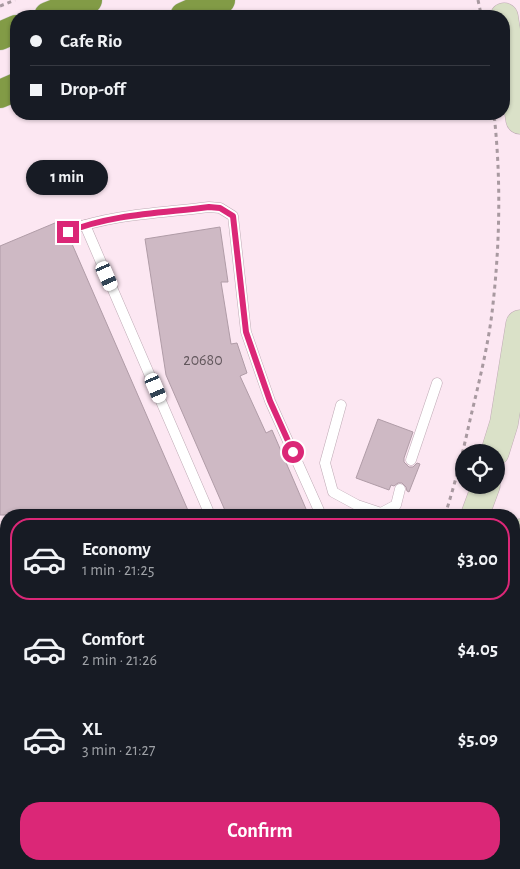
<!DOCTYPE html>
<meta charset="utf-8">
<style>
body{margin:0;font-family:"Alegreya Sans",sans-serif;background:#242831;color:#f1f3f6;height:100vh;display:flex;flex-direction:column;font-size:19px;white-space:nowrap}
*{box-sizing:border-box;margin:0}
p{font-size:16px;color:#9ea1a6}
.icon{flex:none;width:28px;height:28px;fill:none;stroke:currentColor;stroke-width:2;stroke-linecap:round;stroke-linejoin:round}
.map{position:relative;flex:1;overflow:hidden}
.panel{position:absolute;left:0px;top:509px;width:520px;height:361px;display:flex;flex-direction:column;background:#171b24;border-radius:20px 20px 0 0;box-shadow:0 1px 4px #0004}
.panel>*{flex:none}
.top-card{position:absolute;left:10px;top:10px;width:500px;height:110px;border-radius:20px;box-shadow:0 1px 4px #0004;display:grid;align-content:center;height:110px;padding:0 20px;background:#171b24}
.controls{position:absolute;left:455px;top:444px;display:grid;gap:10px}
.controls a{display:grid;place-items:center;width:50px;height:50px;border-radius:50%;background:#171b24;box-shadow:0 1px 4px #0004;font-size:25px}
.end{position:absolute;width:22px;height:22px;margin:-11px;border:6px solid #db2777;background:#fff;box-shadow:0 0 0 2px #fff}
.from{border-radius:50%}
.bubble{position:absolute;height:35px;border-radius:18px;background:#171b24;box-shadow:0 1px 4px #0004;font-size:16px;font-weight:700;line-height:35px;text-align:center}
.car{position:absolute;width:15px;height:30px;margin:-15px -8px;border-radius:6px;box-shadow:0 0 4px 1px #0007;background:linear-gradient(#fff 24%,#345 0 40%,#fff 0 76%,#345 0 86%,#fff 0)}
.top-card b{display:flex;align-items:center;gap:18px;height:48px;font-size:19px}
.top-card b+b{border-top:1px solid #363941}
.top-card i{width:12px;height:12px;background:#f1f3f6}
ul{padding:9px 0 0;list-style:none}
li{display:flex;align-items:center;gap:15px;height:82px;margin:0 10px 8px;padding:0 10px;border:2px solid transparent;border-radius:20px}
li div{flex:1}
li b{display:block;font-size:19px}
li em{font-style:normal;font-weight:700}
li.active{border-color:#db2777}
li>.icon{width:45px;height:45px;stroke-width:1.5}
.primary-button{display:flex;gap:10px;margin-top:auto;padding:10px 20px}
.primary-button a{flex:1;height:58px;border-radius:20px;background:#db2777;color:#fff;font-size:20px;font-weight:700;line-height:58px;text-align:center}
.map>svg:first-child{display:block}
.building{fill:#ceb9c4;stroke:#b09ca7}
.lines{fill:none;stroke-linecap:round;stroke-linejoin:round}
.lane-casing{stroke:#bfaab5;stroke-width:11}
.secondary-casing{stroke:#bfaab5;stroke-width:29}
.highway-casing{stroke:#d5d3d4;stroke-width:29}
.path{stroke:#a899a0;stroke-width:3;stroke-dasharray:4 4;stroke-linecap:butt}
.lane{stroke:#fff;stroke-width:10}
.secondary{stroke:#dae1c8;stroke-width:28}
.highway{stroke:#829b46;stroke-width:28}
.route{stroke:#db2777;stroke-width:6}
.labels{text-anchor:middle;stroke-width:4;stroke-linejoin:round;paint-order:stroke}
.number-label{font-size:16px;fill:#62575c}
</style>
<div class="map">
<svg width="520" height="869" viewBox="0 0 520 869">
<rect width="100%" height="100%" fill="#fce7f2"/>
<g class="building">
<polygon points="62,220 64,225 60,229 61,234 65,238 69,237 190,515 0,515 0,246"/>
<polygon points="220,227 228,282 221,282 231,344 237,343 247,373 240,376 266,433 272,430 306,509 290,515 284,515 282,511 271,515 227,515 166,375 145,239"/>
<polygon points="378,419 413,432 404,458 404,462 409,467 413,467 417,463 420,464 409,492 407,491 406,487 402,483 398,483 394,486 391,485 389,490 356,478"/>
</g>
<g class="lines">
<defs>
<g id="lane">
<polyline points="85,225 210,515"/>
<path d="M 67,231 C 112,214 162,213 209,207 L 220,208 L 233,216 L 246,332 L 270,401 L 321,515"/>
<polyline points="341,405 325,463 333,492 357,505 381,513 396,505 400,489"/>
<polyline points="411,460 437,383"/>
<polyline points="0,703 6,700"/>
<polyline points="0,727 6,721"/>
<polyline points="0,746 6,751"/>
<polyline points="514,774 520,758"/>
<polyline points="475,869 477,864"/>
</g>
<g id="secondary">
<polyline points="504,17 520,120"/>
<polyline points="495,452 504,423 520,324"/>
<polyline points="475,515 486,485"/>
<polyline points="514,552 520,533"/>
<polyline points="323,869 325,864"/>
<polyline points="379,869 382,864"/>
</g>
<g id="highway">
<polyline points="48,16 88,0"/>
<polyline points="184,16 221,0"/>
<polyline points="0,36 16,29"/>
<polyline points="0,94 16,87"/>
</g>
</defs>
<use href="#lane" class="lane-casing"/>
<use href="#secondary" class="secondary-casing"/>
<use href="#highway" class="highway-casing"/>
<g class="path">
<polyline points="478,0 481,14"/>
<polyline points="0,6 15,0"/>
<path d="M 445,515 C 455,484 463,452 470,420 C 479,382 489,343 493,304 C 500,241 501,177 494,114"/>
<polyline points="287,869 290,864"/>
</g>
<use href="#lane" class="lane"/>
<use href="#secondary" class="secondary"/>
<use href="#highway" class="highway"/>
</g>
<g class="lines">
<path class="route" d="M 68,232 C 111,214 163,213 209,207 L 220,208 L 233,216 L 246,332 L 270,401 L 293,452"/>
</g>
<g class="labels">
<g class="number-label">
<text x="203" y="365">20680</text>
</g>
</g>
</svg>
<div class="controls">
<a><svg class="icon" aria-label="locate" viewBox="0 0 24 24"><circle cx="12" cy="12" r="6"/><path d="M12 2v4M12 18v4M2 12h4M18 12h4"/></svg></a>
</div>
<i class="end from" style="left:293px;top:452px"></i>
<i class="end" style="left:68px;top:232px"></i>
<div class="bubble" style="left:26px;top:160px;width:82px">1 min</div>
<i class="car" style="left:107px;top:276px;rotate:156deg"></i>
<i class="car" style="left:156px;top:388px;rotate:157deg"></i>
<div class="top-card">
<b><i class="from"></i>Cafe Rio</b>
<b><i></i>Drop-off</b>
</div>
<section class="panel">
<ul>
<li class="active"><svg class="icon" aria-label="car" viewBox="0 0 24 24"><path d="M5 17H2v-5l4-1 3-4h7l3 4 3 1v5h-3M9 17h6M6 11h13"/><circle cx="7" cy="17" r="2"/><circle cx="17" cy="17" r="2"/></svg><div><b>Economy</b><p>1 min · 21:25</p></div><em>$3.00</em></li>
<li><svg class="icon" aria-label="car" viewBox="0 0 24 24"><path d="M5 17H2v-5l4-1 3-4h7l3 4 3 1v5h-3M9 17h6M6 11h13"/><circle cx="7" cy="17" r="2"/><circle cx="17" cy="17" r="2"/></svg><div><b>Comfort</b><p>2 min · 21:26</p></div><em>$4.05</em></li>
<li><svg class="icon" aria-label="car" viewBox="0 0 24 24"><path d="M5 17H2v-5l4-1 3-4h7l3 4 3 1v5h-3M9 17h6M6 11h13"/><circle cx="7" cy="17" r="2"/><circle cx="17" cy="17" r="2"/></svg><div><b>XL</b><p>3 min · 21:27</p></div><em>$5.09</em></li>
</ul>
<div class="primary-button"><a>Confirm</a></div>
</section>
</div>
